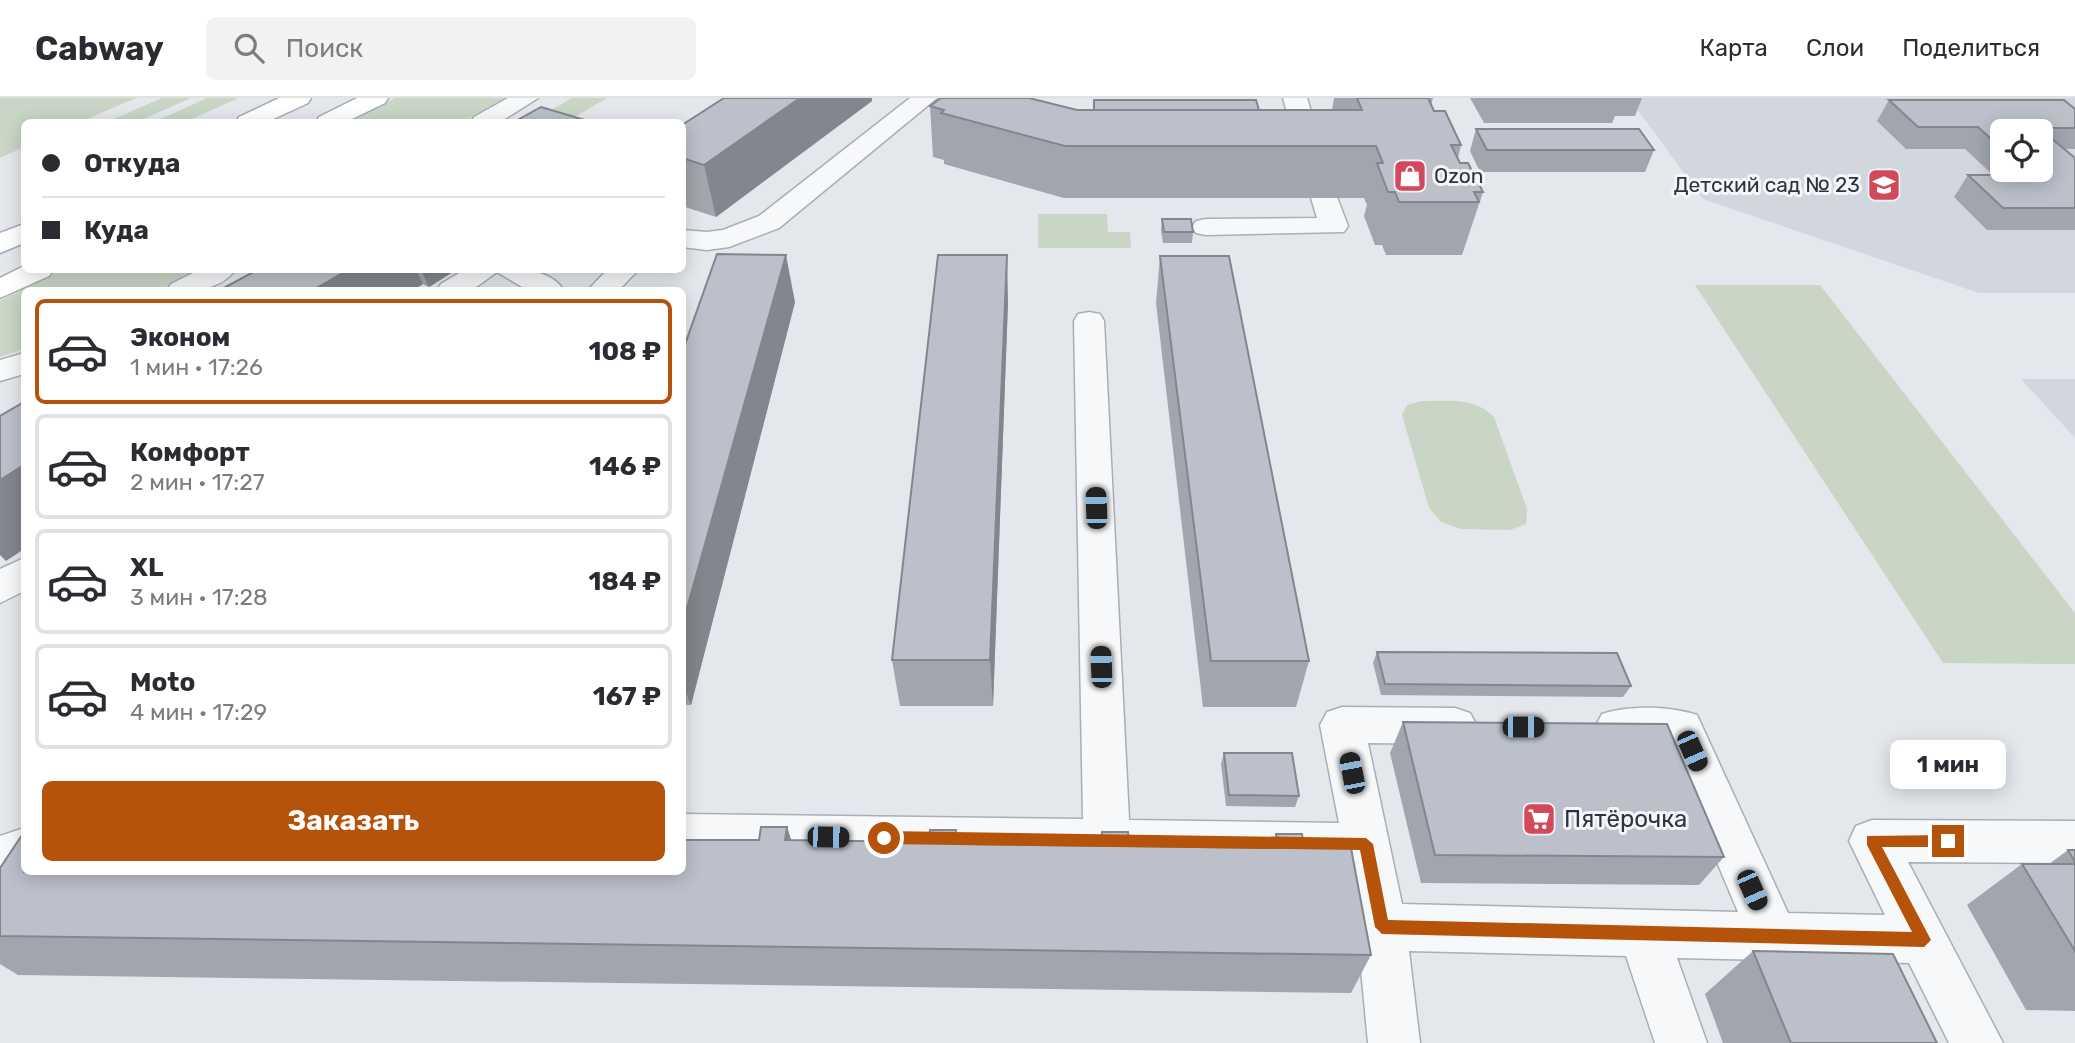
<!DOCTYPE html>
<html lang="ru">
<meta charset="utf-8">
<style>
body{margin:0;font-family:Rubik,sans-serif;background:#f2f2f3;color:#2b2b33;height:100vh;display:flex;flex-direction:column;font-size:26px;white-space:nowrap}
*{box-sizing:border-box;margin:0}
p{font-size:23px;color:#7c7c81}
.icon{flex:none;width:38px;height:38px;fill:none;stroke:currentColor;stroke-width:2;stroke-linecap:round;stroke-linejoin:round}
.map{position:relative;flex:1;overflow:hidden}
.panel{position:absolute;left:21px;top:189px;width:665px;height:588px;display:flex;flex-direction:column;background:#fff;border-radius:10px;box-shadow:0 4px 18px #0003}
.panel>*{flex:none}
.banner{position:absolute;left:21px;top:21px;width:665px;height:154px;border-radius:10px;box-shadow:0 4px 18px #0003;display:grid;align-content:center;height:154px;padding:0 21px;background:#fff}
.fabs{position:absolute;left:1990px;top:21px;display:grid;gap:14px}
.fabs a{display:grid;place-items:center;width:63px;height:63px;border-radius:10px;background:#fff;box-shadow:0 4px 18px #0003;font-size:35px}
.end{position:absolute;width:32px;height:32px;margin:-16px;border:9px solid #b45309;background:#fff;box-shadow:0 0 0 4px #fff}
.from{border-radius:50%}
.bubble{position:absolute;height:49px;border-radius:10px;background:#fff;box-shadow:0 4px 18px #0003;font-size:23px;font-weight:700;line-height:49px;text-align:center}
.car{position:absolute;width:21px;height:42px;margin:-21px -10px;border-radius:9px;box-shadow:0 0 5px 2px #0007;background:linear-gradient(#222 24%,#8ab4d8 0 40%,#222 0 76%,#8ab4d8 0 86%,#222 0)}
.banner b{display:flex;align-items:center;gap:24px;height:66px;font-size:26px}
.banner b+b{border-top:2px solid #e1e1e2}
.banner i{width:18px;height:18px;background:#2b2b33}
ul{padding:12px 0 0;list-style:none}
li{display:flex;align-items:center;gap:21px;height:105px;margin:0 14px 10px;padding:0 7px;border:4px solid #e1e1e2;border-radius:10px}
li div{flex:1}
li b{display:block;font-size:26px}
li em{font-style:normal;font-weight:700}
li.current{border-color:#b45309}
li>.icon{width:63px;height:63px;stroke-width:1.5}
.button{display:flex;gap:14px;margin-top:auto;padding:14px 21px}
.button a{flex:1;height:80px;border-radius:10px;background:#b45309;color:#fff;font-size:28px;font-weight:700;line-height:80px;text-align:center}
header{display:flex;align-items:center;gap:42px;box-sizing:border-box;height:98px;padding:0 35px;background:#fff;border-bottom:2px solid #e1e1e2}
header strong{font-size:33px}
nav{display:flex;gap:38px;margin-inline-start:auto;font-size:24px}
.search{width:490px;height:63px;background:#f2f2f3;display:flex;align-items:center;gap:18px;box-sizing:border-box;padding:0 24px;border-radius:10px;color:#7c7c81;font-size:26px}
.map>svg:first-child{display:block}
.built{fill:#d2d6de;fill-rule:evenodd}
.green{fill:#c9d6c5}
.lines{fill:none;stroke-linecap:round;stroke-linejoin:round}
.minor-casing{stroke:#a9aeb7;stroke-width:3}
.major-casing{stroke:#a3abb8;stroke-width:3}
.minor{fill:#f7f8fa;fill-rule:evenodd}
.major{fill:#fff;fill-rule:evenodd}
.wall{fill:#a1a5ae;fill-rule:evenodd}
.shaded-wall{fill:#83868d}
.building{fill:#bbc0ca;stroke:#83868d;stroke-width:2}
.route{fill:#b45309}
.labels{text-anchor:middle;stroke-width:6;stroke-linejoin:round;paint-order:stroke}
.far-poi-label{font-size:21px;fill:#2b3445;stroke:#f4f6f9;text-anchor:start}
.poi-label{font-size:24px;fill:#2b3445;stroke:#f4f6f9;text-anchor:start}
</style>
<header>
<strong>Cabway</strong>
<div class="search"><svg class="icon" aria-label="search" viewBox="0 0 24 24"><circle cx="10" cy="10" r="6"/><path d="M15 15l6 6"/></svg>Поиск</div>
<nav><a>Карта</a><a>Слои</a><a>Поделиться</a></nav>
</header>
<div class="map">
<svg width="2075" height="945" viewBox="0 0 2075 945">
<rect width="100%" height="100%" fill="#e4e7ec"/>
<g class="built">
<path d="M 1629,0 L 2075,0 L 2075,195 L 1979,195 L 1703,101 ZM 2002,33 L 2040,33 L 2040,72 L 2002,72 Z"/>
<polygon points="2021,281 2075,281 2075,340"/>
</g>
<g class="green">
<polygon points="0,0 136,0 80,24 24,24 24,49 0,60"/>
<polygon points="162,0 191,0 137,24 107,24"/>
<polygon points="207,0 238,0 186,24 154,24"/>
<polygon points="395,0 506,0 462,24 347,24"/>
<polygon points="572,0 607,0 566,24 537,20"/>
<polygon points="1038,116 1107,116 1108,134 1130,134 1131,150 1038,150"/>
<polygon points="62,172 197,172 159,192 24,192 24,251 0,259 0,203"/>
<polygon points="1695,187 1820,187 2075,515 2075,566 1943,565"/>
<path d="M 1422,303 C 1448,303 1475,299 1494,319 L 1527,411 L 1526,426 L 1510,432 L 1461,431 L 1441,424 L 1429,410 L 1402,317 L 1407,307 Z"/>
</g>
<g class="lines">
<defs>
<g id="minor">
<polygon points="508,0 538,0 500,24 471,24 474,19"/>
<polygon points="910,0 937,0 779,130 729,149 707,152 682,149 682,132 707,134 723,132 759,118"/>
<polygon points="1283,0 1307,0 1326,61 1322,67 1304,67 1300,61"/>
<polygon points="1325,92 1335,94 1348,128 1344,134 1206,137 1196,135 1192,129 1196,123 1206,121 1317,120 1311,100 1315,94"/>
<path d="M 199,172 L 235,172 C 220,193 190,194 167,192 L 171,186 Z"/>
<path d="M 464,172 C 495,172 544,163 564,192 L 527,192 L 497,174 L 472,192 L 437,192 L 441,186 Z"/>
<polygon points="607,172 638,172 619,192 588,192"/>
<path d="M 1089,214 L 1100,216 L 1104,223 L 1129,722 L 1339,725 L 1320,627 L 1327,614 L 1342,609 L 1455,610 L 1470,615 L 1477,628 L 1470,641 L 1455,646 L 1368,645 L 1402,806 L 1738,814 L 1668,648 L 1617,647 L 1602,642 L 1595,629 L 1602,616 C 1629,607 1670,608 1697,617 L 1788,815 L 1885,817 L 1849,743 L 1856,728 L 1872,722 L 2075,723 L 2075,765 L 1908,764 L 2003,945 L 1949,945 L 1909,865 L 1677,860 L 1707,945 L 1655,945 L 1626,858 L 1409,853 L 1420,945 L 1368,945 L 1357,829 L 1346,767 L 682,758 L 682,716 L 1083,721 L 1074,223 L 1078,216 Z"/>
<polygon points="24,255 24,276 0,283 0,262"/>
<polygon points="24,460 24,493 0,505 0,471"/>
<polygon points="24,730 24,772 0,780 0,738"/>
</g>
<g id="major">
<polygon points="279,0 311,0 308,5 267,24 236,24 239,19"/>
<polygon points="357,0 388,0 385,5 346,24 316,24 319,19"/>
<polygon points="24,126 24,145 0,155 0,135"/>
<polygon points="24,168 24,172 54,172 49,178 0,200 0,180"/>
</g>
</defs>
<use href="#minor" class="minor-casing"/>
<use href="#major" class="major-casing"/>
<use href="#minor" class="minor"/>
<use href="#major" class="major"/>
</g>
<g class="wall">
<polygon points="1334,0 1433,0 1431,7 1434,13 1461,47 1458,60 1460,65 1483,94 1462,157 1386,157 1382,147 1375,147 1364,118 1367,107 1364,100 1064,100 944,66 944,62 933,59 930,8 1093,12 1094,2 1259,12 1332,12"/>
<polygon points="1470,0 1642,0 1635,18 1615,18 1612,25 1484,25"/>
<path d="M 1889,2 L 2075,11 L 2075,51 L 2065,51 L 2075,60 L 2075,132 L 1987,132 L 1954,99 L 1968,77 L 1993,77 L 1965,51 L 1906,51 L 1877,23 ZM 2002,33 L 2040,72 L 2002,72 Z"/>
<polygon points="872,3 716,119 682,108 682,27"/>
<polygon points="1476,31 1654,52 1645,74 1480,74 1470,53"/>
<polygon points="1162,121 1193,134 1192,145 1163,145 1161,133"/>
<polygon points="1160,158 1309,563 1296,609 1203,609 1156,205"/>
<polygon points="257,172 456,172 429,189 423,186 413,192 220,192"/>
<polygon points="795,204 691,607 682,607 682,255"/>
<polygon points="1008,204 993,608 900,608 892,562"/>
<polygon points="1377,554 1631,588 1623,599 1381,597 1373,565"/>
<polygon points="1403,624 1724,759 1699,787 1421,785 1390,655"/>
<polygon points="1224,655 1299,698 1295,709 1226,708 1221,666"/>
<polygon points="1102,734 1129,748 1272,750 1276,736 1304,750 1371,857 1351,895 18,877 0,866 0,770 792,743 1100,748"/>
<polygon points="2068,752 2075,752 2075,913 2026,912 1967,807 2022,766 2049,766"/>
<polygon points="1753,853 1937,945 1723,945 1705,896"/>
</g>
<g class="shaded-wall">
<polygon points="800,0 872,0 872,3 716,119 704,67"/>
<polygon points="786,157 795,204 691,607 682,585 682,528"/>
<polygon points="1007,157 1008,204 993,608 990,562"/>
<polygon points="347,172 416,172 423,186 413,192 313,192"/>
<polygon points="421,172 456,172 429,189"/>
<polygon points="24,367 24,451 6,463 0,457 0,382"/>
<polygon points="787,729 801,772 785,742"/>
</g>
<g class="building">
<polygon points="724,0 800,0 704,67 682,60 682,27"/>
<polygon points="941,0 1029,0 1077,12 1362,12 1357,0 1428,0 1434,13 1445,13 1461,47 1451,47 1460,65 1468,65 1483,94 1474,94 1479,104 1399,104 1395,94 1388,94 1377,65 1383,65 1376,48 1065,48 941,15 944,12 930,8"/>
<polygon points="1094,2 1256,2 1259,12 1094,12"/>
<polygon points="1889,2 2064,2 2075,11 2075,30 2039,30 2075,60 2075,110 2003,110 1968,77 2031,77 2026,72 2040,72 2040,33 2002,33 2002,51 1978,29 1918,29"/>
<polygon points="541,9 585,22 582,24 514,24"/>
<polygon points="1476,31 1639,31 1654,52 1487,52"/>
<polygon points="1162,121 1191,121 1193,134 1164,134"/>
<polygon points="717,156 786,157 682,528 682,255"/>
<polygon points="938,157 1007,157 990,562 892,562"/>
<polygon points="1160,158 1229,158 1309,563 1211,563"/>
<polygon points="257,172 348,172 313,192 220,192"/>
<polygon points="24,304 24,367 0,382 0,318"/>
<polygon points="1377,554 1617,555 1631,588 1385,586"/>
<polygon points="1403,624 1667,626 1724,759 1435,757"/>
<polygon points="1224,655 1292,655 1299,698 1229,697"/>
<polygon points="761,729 787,729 785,742 928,744 930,732 956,732 955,746 1102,748 1102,734 1128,734 1129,748 1278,750 1276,736 1302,736 1304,750 1351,750 1371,857 0,838 0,770 24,734 24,774 682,774 682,742 759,742"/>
<polygon points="2068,752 2075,752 2075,764"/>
<polygon points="2022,766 2075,766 2075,853"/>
<polygon points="1753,853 1893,856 1937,945 1791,945"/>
</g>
<polygon class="route" points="884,733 1366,740 1373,746 1388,822 1912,834 1867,747 1867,738 1948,737 1954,743 1948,749 1882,749 1931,842 1924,849 1382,836 1375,829 1360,752 884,746 877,740"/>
<defs>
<symbol id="shop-square" viewBox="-11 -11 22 22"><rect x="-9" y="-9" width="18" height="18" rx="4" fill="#d1495b" stroke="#f4f6f9"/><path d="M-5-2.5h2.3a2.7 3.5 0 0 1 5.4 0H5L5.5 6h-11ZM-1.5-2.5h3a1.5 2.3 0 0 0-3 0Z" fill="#fff"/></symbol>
<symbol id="school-square" viewBox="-11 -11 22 22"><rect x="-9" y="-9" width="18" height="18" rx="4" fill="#d1495b" stroke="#f4f6f9"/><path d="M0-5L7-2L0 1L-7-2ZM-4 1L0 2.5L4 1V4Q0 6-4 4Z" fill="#fff"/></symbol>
<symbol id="supermarket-square" viewBox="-11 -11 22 22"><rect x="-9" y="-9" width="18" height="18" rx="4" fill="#d1495b" stroke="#f4f6f9"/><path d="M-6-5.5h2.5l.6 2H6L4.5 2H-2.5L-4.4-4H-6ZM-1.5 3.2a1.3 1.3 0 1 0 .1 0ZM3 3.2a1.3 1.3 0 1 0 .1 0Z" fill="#fff"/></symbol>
</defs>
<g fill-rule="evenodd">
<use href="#shop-square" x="1391" y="59" width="38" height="38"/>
<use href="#school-square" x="1865" y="68" width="38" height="38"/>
<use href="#supermarket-square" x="1520" y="702" width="38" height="38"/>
</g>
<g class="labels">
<g class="far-poi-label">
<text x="1434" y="85">Ozon</text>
<text x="1860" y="94" text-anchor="end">Детский сад № 23</text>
</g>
<g class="poi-label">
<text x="1564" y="729">Пятёрочка</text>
</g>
</g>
</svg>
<div class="fabs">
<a><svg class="icon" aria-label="locate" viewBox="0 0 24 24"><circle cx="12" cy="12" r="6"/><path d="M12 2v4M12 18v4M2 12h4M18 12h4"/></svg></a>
</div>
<i class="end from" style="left:884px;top:740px"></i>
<i class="end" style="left:1948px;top:743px"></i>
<div class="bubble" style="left:1890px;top:642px;width:116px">1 мин</div>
<i class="car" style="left:1096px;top:410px;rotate:358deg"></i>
<i class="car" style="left:1101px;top:569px;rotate:358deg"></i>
<i class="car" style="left:1523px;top:629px;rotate:90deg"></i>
<i class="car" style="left:1692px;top:653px;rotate:156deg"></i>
<i class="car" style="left:1352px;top:675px;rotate:349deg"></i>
<i class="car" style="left:828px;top:739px;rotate:91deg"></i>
<i class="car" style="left:1752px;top:792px;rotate:156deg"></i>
<div class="banner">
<b><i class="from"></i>Откуда</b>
<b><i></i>Куда</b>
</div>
<section class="panel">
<ul>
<li class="current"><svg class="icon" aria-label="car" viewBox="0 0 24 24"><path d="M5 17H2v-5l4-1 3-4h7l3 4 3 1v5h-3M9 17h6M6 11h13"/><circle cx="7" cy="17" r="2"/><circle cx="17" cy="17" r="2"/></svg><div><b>Эконом</b><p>1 мин · 17:26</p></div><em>108 ₽</em></li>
<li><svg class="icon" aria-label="car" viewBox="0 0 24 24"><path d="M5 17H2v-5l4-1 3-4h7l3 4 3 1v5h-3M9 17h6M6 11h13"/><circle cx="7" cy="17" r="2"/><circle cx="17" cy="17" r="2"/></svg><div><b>Комфорт</b><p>2 мин · 17:27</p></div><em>146 ₽</em></li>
<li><svg class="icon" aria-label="car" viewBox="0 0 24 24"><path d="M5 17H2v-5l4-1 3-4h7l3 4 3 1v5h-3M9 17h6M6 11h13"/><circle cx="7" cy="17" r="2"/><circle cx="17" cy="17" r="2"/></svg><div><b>XL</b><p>3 мин · 17:28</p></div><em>184 ₽</em></li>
<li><svg class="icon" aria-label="car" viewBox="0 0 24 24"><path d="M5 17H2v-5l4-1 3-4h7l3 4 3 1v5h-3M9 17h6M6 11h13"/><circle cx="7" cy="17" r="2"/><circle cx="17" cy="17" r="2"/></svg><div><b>Moto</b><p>4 мин · 17:29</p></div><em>167 ₽</em></li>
</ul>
<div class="button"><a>Заказать</a></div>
</section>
</div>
